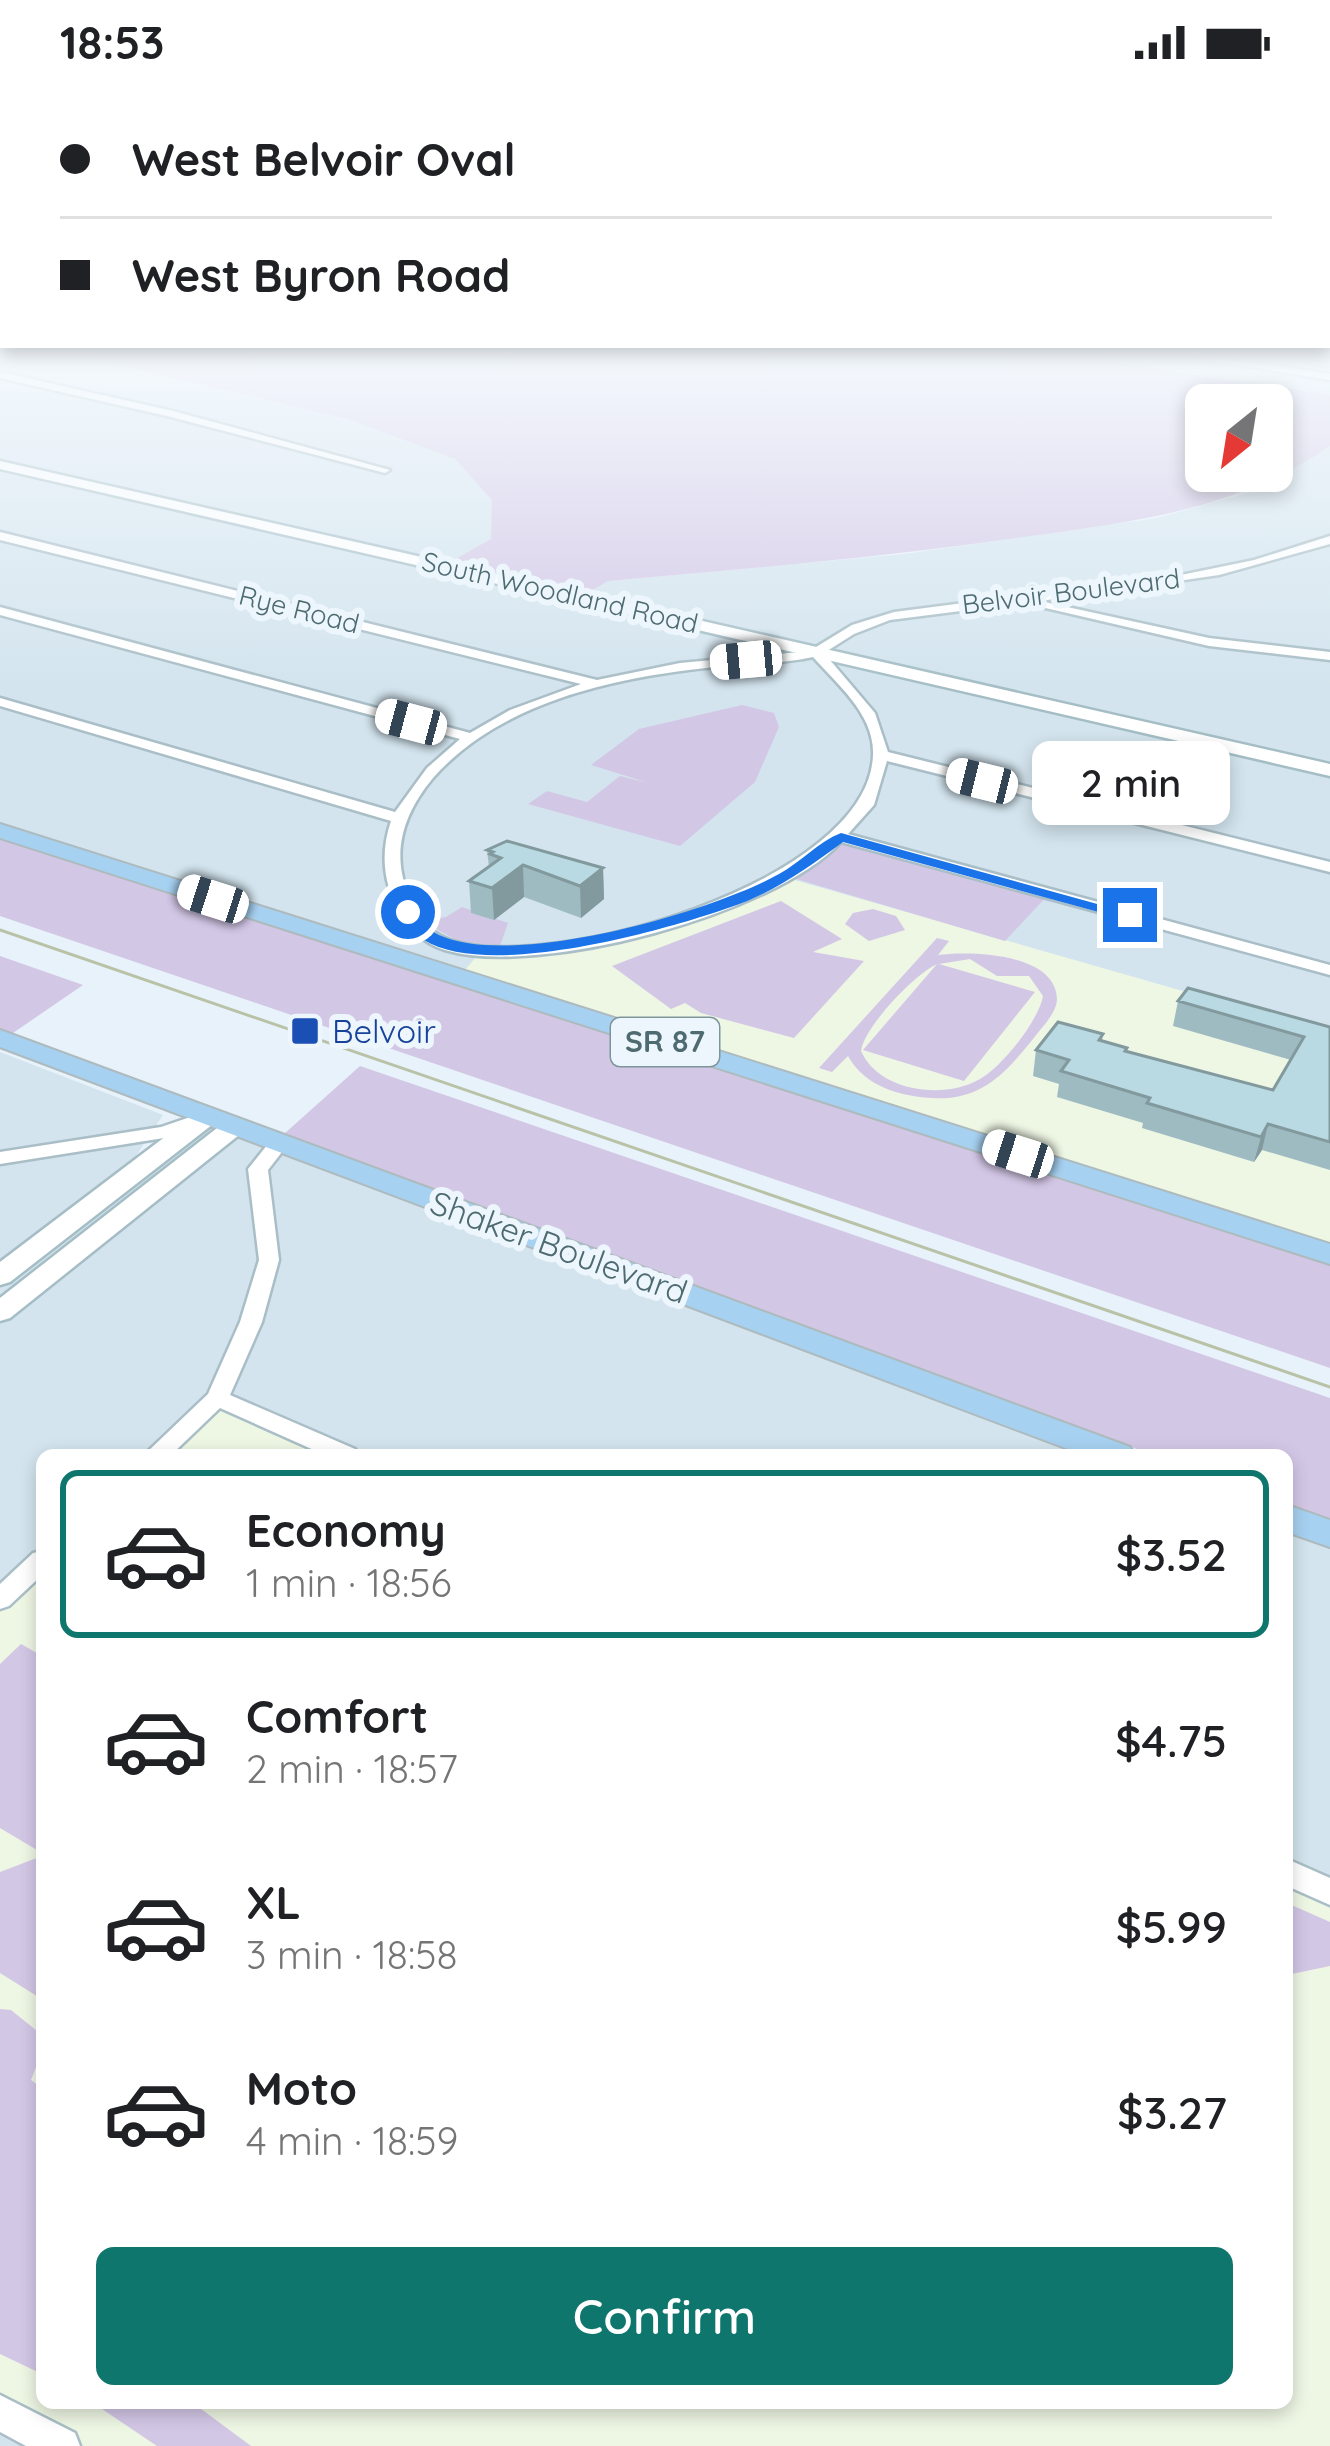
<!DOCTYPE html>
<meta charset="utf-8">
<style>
body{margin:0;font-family:Quicksand,sans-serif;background:#f2f2f2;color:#202124;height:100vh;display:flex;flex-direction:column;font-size:45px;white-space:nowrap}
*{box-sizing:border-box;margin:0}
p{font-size:39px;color:#757577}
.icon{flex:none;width:66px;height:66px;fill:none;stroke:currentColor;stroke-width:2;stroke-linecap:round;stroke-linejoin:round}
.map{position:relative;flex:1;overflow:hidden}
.panel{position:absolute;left:36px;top:1365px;width:1257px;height:960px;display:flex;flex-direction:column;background:#fff;border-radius:18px;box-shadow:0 6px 18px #0003}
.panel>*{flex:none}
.top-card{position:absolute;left:0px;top:0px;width:1332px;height:264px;box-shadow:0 6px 18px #0003;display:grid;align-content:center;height:264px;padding:0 60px;background:#fff}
.needle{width:78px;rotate:210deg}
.tools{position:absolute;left:1185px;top:300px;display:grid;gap:24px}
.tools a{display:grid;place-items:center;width:108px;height:108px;border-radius:18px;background:#fff;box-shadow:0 6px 18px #0003;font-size:60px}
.end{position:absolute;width:54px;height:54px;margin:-27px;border:15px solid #1a73e8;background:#fff;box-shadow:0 0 0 6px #fff}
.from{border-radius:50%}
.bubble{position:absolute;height:84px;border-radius:18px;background:#fff;box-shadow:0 6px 18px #0003;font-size:39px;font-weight:600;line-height:84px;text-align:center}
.car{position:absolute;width:36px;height:72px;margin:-36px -18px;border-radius:15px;box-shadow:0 0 9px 3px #0007;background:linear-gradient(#fff 24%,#345 0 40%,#fff 0 76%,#345 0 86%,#fff 0)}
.top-card b{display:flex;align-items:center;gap:42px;height:114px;font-size:45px}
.top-card b+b{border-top:3px solid #e0e0e0}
.top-card i{width:30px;height:30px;background:#202124}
ul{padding:21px 0 0;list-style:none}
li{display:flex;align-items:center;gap:36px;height:168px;margin:0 24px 18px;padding:0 36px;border:6px solid transparent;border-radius:18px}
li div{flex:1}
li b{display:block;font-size:45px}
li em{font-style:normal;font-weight:600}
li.on{border-color:#0f766e}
li>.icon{width:108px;height:108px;stroke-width:1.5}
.primary-button{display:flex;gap:24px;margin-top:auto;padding:24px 60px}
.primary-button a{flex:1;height:138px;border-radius:18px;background:#0f766e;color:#fff;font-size:48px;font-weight:600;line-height:138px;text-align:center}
.status{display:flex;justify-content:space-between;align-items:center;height:84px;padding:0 60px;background:#fff;direction:ltr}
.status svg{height:33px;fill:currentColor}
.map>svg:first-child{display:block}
.residential{fill:#d3e4ee}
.education{fill:#eef6e4}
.green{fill:#d3c7e6;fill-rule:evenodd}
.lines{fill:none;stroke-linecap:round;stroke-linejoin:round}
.street-casing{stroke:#a9bec6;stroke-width:5}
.secondary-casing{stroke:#a5bec6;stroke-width:5}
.primary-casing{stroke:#aebbbe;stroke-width:4}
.street{fill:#fff;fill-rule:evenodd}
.secondary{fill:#fff;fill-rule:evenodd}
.primary{fill:#a7d1f1;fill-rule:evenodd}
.tram{stroke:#b9c2a7;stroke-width:3}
.wall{fill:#9fbbc2}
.shaded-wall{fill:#82999e}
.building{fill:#b9dae2;stroke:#82999e;stroke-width:3}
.route{fill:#1a73e8}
.transit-dot{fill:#1a4fb4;stroke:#edf6fd;stroke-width:4.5}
.labels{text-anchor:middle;stroke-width:12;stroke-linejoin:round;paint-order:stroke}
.far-street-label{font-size:27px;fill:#4e6b71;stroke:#edf6fd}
.shield{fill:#edf6fd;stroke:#7e959b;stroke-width:3}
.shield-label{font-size:30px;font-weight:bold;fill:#4e6b71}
.transit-label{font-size:33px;fill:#164399;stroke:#edf6fd;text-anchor:start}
.street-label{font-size:33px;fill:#4e6b71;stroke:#edf6fd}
</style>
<div class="status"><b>18:53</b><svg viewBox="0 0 49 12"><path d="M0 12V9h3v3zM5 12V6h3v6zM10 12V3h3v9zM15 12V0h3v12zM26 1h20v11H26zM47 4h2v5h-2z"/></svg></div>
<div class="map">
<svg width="1330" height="2362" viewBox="0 0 1330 2362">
<rect width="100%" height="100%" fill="#e7f2fa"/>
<g class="residential">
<polygon points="0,274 107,274 107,278 347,335 455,375 493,416 491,456 445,481 578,514 608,497 904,470 1157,434 1255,407 1330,362 1330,1170 0,747"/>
<polygon points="1086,274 1330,274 1330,311"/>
<polygon points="0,968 163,1031 134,1075 0,1178"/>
<polygon points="208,1032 1118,1371 42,1371 42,2319 1287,2319 1287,1434 1330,1450 1330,2362 0,2362 0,1192"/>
</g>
<g class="education">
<polygon points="791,795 1330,949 1330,1165 465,886 476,873 560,865 765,808"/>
<polygon points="217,1314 347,1371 156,1371"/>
<polygon points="42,1476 42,2319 1287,2319 1287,1788 1330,1808 1330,2362 62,2362 0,2329 0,1515"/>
</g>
<g class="green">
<path d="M 107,274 L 1086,274 L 1330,311 L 1330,362 C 1234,429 1122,439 1009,455 C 876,474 742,485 608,497 L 579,514 L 443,482 L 491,455 L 492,416 L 455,375 L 347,335 L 106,278 ZM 1206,321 L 1272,321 L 1272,387 L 1206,387 Z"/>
<polygon points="742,621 774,629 779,643 755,698 680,762 528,720 547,707 587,718 620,692 649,699 591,681 639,645"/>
<polygon points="0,747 1330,1170 1330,1284 0,832"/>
<polygon points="841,753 1049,810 1005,857 786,792"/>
<polygon points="781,817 842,855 813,868 864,877 794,954 701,929 685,919 671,925 612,882"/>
<polygon points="462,823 508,839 500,862 458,857 422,837 446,833"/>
<polygon points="873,825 896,832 905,846 869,857 845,840 853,829"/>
<path d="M 937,854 L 949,857 L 938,871 C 968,867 1057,868 1057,916 C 1056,930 1041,944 1033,955 C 996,1001 971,1023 908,1011 C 883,1006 860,994 848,972 L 832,988 L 819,984 ZM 970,875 L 997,892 L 1029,892 L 1043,912 C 1039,936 1002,983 980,995 C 944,1016 879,1008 861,967 C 864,943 915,890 937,880 L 863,966 L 964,997 L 1035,908 L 939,880 Z"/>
<polygon points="0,872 83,901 10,951 0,947"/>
<polygon points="360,982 1330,1314 1330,1436 1287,1420 1287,1371 1153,1371 284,1050"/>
<polygon points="21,1560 42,1572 42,1769 0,1744 0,1580"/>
<polygon points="42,1772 42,1913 40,1914 0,1889 0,1788"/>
<polygon points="1287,1819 1330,1838 1330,1882 1287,1891"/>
<polygon points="0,1925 11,1926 42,1951 42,1968 31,1996 42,2004 42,2290 0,2270"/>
<polygon points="93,2319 193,2319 251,2362 157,2362"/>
</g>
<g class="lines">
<defs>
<g id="street">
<polygon points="1195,274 1219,274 1330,290 1330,296"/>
<polygon points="0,288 173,327 390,386 385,389 167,332 0,294"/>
<path d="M 0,448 L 597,596 L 680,579 L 800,568 L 816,563 L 852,541 L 894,528 L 1181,491 L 1254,476 L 1330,452 L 1330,460 L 1219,491 L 1040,517 L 1209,554 L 1330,568 L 1330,576 L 1209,562 L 1024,519 L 890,536 L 854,550 L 824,569 L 875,629 L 888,668 L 1330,778 L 1330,788 L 887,677 L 874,721 L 848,750 L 1330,881 L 1330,891 L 841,758 C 775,830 538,894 445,866 C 421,859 404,839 394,817 C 382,791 382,763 391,737 L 0,622 L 0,614 L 395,728 L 427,684 L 460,655 L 0,531 L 0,523 L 470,649 L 510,626 L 581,600 L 0,456 ZM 813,573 C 837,600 875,631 873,671 C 869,798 551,890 450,856 C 423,847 408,820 403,794 C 394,756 409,723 433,694 C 501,617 617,593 714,583 C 747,580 780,580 813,573 Z"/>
<polygon points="199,1030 206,1032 209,1036 206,1040 164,1054 0,1080 0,1068 161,1043"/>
<polygon points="279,1053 289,1059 268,1086 279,1176 262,1238 230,1311 355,1365 359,1371 325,1371 220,1324 171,1371 144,1371 208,1310 240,1238 259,1176 248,1085 272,1055"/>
<polygon points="42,1467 42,1491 9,1522 0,1525 0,1500 33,1469"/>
<polygon points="1287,1775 1330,1794 1330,1821 1287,1802"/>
<polygon points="0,2311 75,2349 80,2362 26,2362 0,2348"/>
</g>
<g id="secondary">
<polygon points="0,274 9,274 0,280"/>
<polygon points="0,377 1330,680 1330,692 0,385"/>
<polygon points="208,1025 220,1032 217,1037 10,1198 0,1201 0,1178 199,1027"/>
<polygon points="235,1035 247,1042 244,1047 10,1234 0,1237 0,1214 226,1037"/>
</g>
<g id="primary">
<polygon points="0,740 1330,1160 1330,1180 0,754"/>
<polygon points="0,946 1130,1363 1135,1371 1084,1371 0,963"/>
<polygon points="1287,1421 1330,1436 1330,1463 1287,1448"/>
</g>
</defs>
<use href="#street" class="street-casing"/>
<use href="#secondary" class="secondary-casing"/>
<use href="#primary" class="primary-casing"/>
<use href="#street" class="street"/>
<use href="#secondary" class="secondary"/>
<use href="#primary" class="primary"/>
<polyline class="tram" points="0,846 1330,1303"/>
</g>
<g class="wall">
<polygon points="487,766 603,784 604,815 581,834 524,813 494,836 471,829 469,797 489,783"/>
<polygon points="1178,917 1330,943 1330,1086 1262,1066 1254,1078 1142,1044 1143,1039 1057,1013 1059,1000 1033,992 1036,966 1103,950 1102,957 1127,968 1273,1006 1291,976 1173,942"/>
</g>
<g class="shaded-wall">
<polygon points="523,781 524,813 494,836 492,804"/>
<polygon points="603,784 604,815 581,834 580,802"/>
<polygon points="1268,1040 1262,1066 1254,1078 1261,1053"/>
</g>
<g class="building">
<polygon points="507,757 603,784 580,802 523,781 492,804 469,797 501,774 490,770 493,768 487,766"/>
<polygon points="1188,904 1330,943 1330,1058 1268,1040 1261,1053 1147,1019 1150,1014 1061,987 1069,976 1036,966 1058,938 1103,950 1099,956 1127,964 1125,967 1273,1006 1304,953 1178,917"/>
</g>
<linearGradient id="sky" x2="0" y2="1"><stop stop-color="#a5b8d8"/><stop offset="0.45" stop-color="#f4f9fd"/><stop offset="1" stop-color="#f4f9fd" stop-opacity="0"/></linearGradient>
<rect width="1330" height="605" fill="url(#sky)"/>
<path class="route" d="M 841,749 L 1137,831 L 1124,835 L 843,758 C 808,784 773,809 731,823 C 663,847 488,896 424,856 C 415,851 407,837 400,828 L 413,825 C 421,834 428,846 439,851 C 513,885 709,829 779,790 C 801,778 818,758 841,749 Z"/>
<rect class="transit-dot" x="290" y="932" width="30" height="30" rx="6"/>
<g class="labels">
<g class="far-street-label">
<text transform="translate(1071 508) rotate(-7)" y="9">Belvoir Boulevard</text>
<text transform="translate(560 509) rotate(13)" y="9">South Woodland Road</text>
<text transform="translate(299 526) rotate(14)" y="9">Rye Road</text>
</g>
<rect class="shield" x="611" y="934" width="108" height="48" rx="9"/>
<g class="shield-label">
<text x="665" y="968">SR 87</text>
</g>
<g class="transit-label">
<text x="332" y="959">Belvoir</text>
</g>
<g class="street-label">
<text transform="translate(559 1163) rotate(20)" y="12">Shaker Boulevard</text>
</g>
</g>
</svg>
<div class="tools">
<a><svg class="needle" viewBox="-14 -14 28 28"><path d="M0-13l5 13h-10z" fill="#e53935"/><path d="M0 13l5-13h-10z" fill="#757577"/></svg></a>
</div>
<i class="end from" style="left:408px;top:828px"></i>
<i class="end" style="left:1130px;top:831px"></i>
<div class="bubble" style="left:1032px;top:657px;width:198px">2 min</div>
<i class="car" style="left:746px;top:576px;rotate:265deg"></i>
<i class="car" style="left:411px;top:638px;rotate:285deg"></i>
<i class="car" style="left:982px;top:697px;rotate:284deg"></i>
<i class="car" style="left:213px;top:815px;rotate:288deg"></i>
<i class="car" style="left:1018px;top:1070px;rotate:288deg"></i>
<div class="top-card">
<b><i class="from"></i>West Belvoir Oval</b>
<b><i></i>West Byron Road</b>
</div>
<section class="panel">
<ul>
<li class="on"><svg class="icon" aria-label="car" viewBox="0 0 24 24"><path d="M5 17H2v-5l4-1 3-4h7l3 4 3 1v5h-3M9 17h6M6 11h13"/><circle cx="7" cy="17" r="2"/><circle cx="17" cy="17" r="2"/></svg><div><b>Economy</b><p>1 min · 18:56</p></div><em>$3.52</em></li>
<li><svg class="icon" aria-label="car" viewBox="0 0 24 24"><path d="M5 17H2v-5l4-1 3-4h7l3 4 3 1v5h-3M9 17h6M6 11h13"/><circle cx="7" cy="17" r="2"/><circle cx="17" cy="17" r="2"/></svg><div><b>Comfort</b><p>2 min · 18:57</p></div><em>$4.75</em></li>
<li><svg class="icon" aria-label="car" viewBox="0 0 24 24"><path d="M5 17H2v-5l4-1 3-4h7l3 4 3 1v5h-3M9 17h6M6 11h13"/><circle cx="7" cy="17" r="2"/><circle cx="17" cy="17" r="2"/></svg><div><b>XL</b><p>3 min · 18:58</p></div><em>$5.99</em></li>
<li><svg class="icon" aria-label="car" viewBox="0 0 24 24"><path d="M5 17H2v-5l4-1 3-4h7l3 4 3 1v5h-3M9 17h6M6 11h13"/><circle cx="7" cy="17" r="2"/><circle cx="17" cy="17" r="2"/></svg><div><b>Moto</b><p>4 min · 18:59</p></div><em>$3.27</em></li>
</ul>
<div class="primary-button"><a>Confirm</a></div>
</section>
</div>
